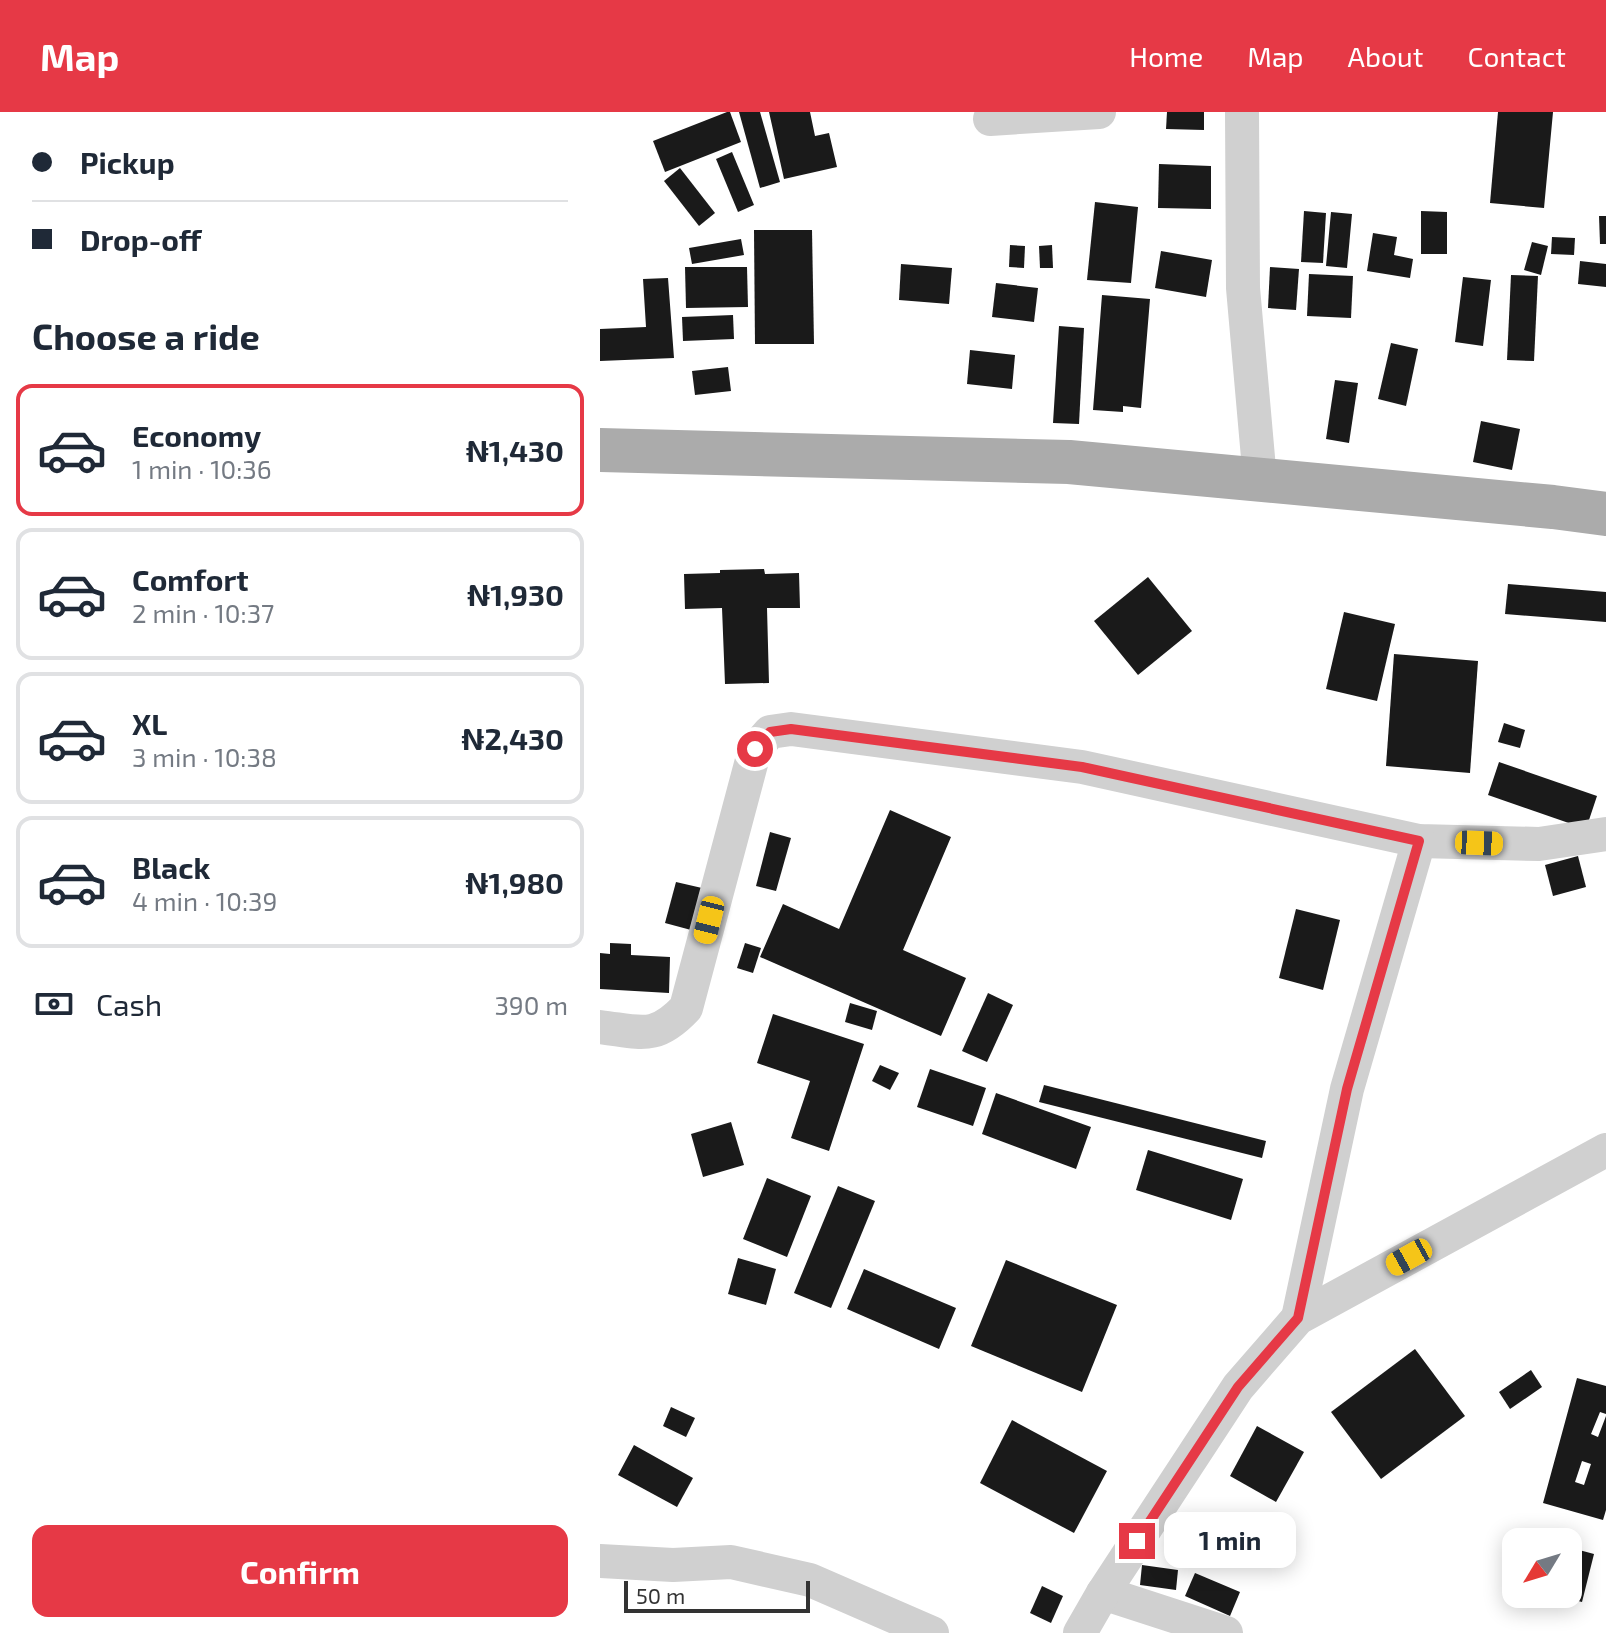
<!DOCTYPE html>
<meta charset="utf-8">
<style>
body{margin:0;font-family:"Exo 2",sans-serif;background:#f6f6f7;color:#1f2937;height:100vh;display:flex;flex-direction:column;font-size:30px;white-space:nowrap}
*{box-sizing:border-box;margin:0}
p{font-size:26px;color:#747a83}
.icon{flex:none;width:44px;height:44px;fill:none;stroke:currentColor;stroke-width:2;stroke-linecap:round;stroke-linejoin:round}
.map{position:relative;flex:1;overflow:hidden}
.panel{display:flex;flex-direction:column;background:#fff;width:600px}
.panel>*{flex:none}
.hud{display:grid;align-content:center;height:176px;padding:0 32px;background:#fff}
.needle{width:52px;rotate:232deg}
.tools{position:absolute;left:902px;top:1416px;display:grid;gap:16px}
.tools a{display:grid;place-items:center;width:80px;height:80px;border-radius:16px;background:#fff;box-shadow:0 4px 20px #0003;font-size:40px}
.scale{position:absolute;left:24px;bottom:20px;width:186px;box-sizing:border-box;padding-left:8px;border:4px solid #333;border-top:0;font-size:22px;line-height:28px;white-space:nowrap;color:#333;-webkit-text-stroke:6px #fff;paint-order:stroke}
.end{position:absolute;width:36px;height:36px;margin:-18px;border:10px solid #e63946;background:#fff;box-shadow:0 0 0 4px #fff}
.from{border-radius:50%}
.bubble{position:absolute;height:56px;border-radius:16px;background:#fff;box-shadow:0 4px 20px #0003;font-size:26px;font-weight:700;line-height:56px;text-align:center}
.car{position:absolute;width:24px;height:48px;margin:-24px -12px;border-radius:10px;box-shadow:0 0 6px 2px #0007;background:linear-gradient(#f5c518 24%,#345 0 40%,#f5c518 0 76%,#345 0 86%,#f5c518 0)}
.hud b{display:flex;align-items:center;gap:28px;height:76px;font-size:30px}
.hud b+b{border-top:2px solid #e0e1e3}
.hud i{width:20px;height:20px;background:#1f2937}
ul{padding:0;list-style:none}
li{display:flex;align-items:center;gap:24px;height:132px;margin:0 16px 12px;padding:0 16px;border:4px solid #e0e1e3;border-radius:16px}
li div{flex:1}
li b{display:block;font-size:30px}
li em{font-style:normal;font-weight:700}
li.active{border-color:#e63946}
li>.icon{width:72px;height:72px;stroke-width:1.5}
h2{padding:0 32px;font-size:36px;line-height:96px}
.pay{display:flex;align-items:center;gap:20px;height:88px;padding:0 32px;font-size:30px}
.pay p{margin-inline-start:auto}
.primary-button{display:flex;gap:16px;margin-top:auto;padding:16px 32px}
.primary-button a{flex:1;height:92px;border-radius:16px;background:#e63946;color:#fff;font-size:32px;font-weight:700;line-height:92px;text-align:center}
header{display:flex;align-items:center;gap:48px;box-sizing:border-box;height:112px;padding:0 40px;background:#e63946;color:#fff}
header strong{font-size:38px}
nav{display:flex;gap:44px;margin-inline-start:auto;font-size:28px}
main{display:flex;flex:1;min-height:0}
.map>svg:first-child{display:block}
.building{fill:#1a1a1a;fill-rule:evenodd}
.lines{fill:none;stroke-linecap:round;stroke-linejoin:round}
.minor{stroke:#d0d0d0;stroke-width:34}
.major{stroke:#ababab;stroke-width:44}
.route{stroke:#e63946;stroke-width:10}
</style>
<header>
<strong>Map</strong>
<nav><a>Home</a><a>Map</a><a>About</a><a>Contact</a></nav>
</header>
<main>
<section class="panel">
<div class="hud">
<b><i class="from"></i>Pickup</b>
<b><i></i>Drop-off</b>
</div>
<h2>Choose a ride</h2>
<ul>
<li class="active"><svg class="icon" aria-label="car" viewBox="0 0 24 24"><path d="M5 17H2v-5l4-1 3-4h7l3 4 3 1v5h-3M9 17h6M6 11h13"/><circle cx="7" cy="17" r="2"/><circle cx="17" cy="17" r="2"/></svg><div><b>Economy</b><p>1 min · 10:36</p></div><em>₦1,430</em></li>
<li><svg class="icon" aria-label="car" viewBox="0 0 24 24"><path d="M5 17H2v-5l4-1 3-4h7l3 4 3 1v5h-3M9 17h6M6 11h13"/><circle cx="7" cy="17" r="2"/><circle cx="17" cy="17" r="2"/></svg><div><b>Comfort</b><p>2 min · 10:37</p></div><em>₦1,930</em></li>
<li><svg class="icon" aria-label="car" viewBox="0 0 24 24"><path d="M5 17H2v-5l4-1 3-4h7l3 4 3 1v5h-3M9 17h6M6 11h13"/><circle cx="7" cy="17" r="2"/><circle cx="17" cy="17" r="2"/></svg><div><b>XL</b><p>3 min · 10:38</p></div><em>₦2,430</em></li>
<li><svg class="icon" aria-label="car" viewBox="0 0 24 24"><path d="M5 17H2v-5l4-1 3-4h7l3 4 3 1v5h-3M9 17h6M6 11h13"/><circle cx="7" cy="17" r="2"/><circle cx="17" cy="17" r="2"/></svg><div><b>Black</b><p>4 min · 10:39</p></div><em>₦1,980</em></li>
</ul>
<div class="pay"><svg class="icon" aria-label="cash" viewBox="0 0 24 24"><path d="M3 7h18v10H3z"/><circle cx="12" cy="12" r="2"/></svg>Cash<p>390 m</p></div>
<div class="primary-button"><a>Confirm</a></div>
</section>
<div class="map">
<svg width="1006" height="1521" viewBox="0 0 1006 1521">
<rect width="100%" height="100%" fill="#fff"/>
<g class="building">
<polygon points="127,0 130,0 141,30 65,60 53,29"/>
<polygon points="139,0 160,0 180,70 160,76"/>
<polygon points="169,0 210,0 215,24 229,21 237,55 184,67"/>
<polygon points="567,0 604,0 604,18 566,17"/>
<polygon points="898,0 953,0 944,96 890,91"/>
<polygon points="132,40 154,93 138,100 116,47"/>
<polygon points="559,52 611,54 611,97 558,96"/>
<polygon points="80,56 115,101 99,114 64,69"/>
<polygon points="495,90 538,95 531,171 487,168"/>
<polygon points="704,99 726,101 723,151 701,150"/>
<polygon points="821,99 847,100 847,142 821,142"/>
<polygon points="731,100 752,102 747,156 726,154"/>
<polygon points="999,104 1006,104 1006,132 1000,132"/>
<polygon points="154,118 212,118 214,232 155,232"/>
<polygon points="773,121 797,125 794,143 813,147 810,166 767,159"/>
<polygon points="952,125 975,126 974,143 951,142"/>
<polygon points="141,127 144,143 92,152 89,136"/>
<polygon points="932,130 948,134 941,163 924,158"/>
<polygon points="410,133 425,134 424,156 409,155"/>
<polygon points="452,133 453,156 440,156 439,134"/>
<polygon points="561,139 612,148 606,185 555,176"/>
<polygon points="980,149 1006,152 1006,175 978,172"/>
<polygon points="301,152 352,156 349,192 299,188"/>
<polygon points="85,155 147,155 148,195 86,196"/>
<polygon points="670,155 699,157 696,198 668,196"/>
<polygon points="709,162 753,164 751,206 707,204"/>
<polygon points="911,163 938,164 934,249 907,248"/>
<polygon points="863,165 891,168 883,234 855,230"/>
<polygon points="68,166 74,246 0,249 0,217 46,215 43,167"/>
<polygon points="396,171 438,176 434,210 392,205"/>
<polygon points="502,183 550,187 541,296 523,294 523,300 493,298"/>
<polygon points="133,203 134,227 83,229 82,205"/>
<polygon points="459,214 484,216 479,312 453,311"/>
<polygon points="791,231 818,237 806,294 778,287"/>
<polygon points="370,238 415,243 412,277 367,272"/>
<polygon points="128,255 131,279 95,283 92,259"/>
<polygon points="735,268 758,271 749,331 726,327"/>
<polygon points="881,309 920,317 912,358 873,350"/>
<polygon points="164,457 165,462 199,461 200,496 167,496 169,571 125,572 122,496 85,497 84,462 120,461 120,458"/>
<polygon points="548,465 592,519 538,563 494,509"/>
<polygon points="908,472 1006,480 1006,510 905,502"/>
<polygon points="744,500 795,512 777,589 726,577"/>
<polygon points="794,542 878,549 870,661 786,654"/>
<polygon points="904,611 925,618 920,636 898,630"/>
<polygon points="899,650 997,684 986,717 888,683"/>
<polygon points="290,698 351,725 303,838 366,866 341,924 160,845 183,792 239,817"/>
<polygon points="170,720 191,726 176,779 156,774"/>
<polygon points="978,744 986,775 953,784 945,753"/>
<polygon points="76,770 102,776 91,818 65,811"/>
<polygon points="696,797 740,808 723,878 679,866"/>
<polygon points="10,831 31,832 31,843 70,845 69,881 0,877 0,841 10,842"/>
<polygon points="145,831 161,836 153,861 137,856"/>
<polygon points="388,881 413,893 387,950 362,939"/>
<polygon points="250,891 277,899 272,918 245,910"/>
<polygon points="173,902 264,932 229,1039 191,1026 210,969 157,951"/>
<polygon points="280,953 299,961 290,978 272,969"/>
<polygon points="330,957 386,976 373,1014 317,995"/>
<polygon points="444,973 666,1029 662,1046 439,990"/>
<polygon points="396,981 491,1015 476,1057 382,1022"/>
<polygon points="131,1010 144,1053 103,1065 91,1022"/>
<polygon points="548,1038 643,1067 631,1108 536,1078"/>
<polygon points="167,1066 211,1084 187,1145 143,1127"/>
<polygon points="238,1074 275,1089 231,1196 194,1181"/>
<polygon points="138,1146 176,1157 166,1193 128,1182"/>
<polygon points="406,1148 517,1193 482,1280 371,1234"/>
<polygon points="264,1157 356,1196 339,1237 247,1197"/>
<polygon points="815,1237 865,1304 781,1367 731,1300"/>
<polygon points="931,1258 942,1275 910,1297 899,1280"/>
<path d="M 977,1266 L 1006,1274 L 1006,1302 L 1000,1300 L 991,1322 L 998,1325 L 1006,1304 L 1006,1398 L 1003,1408 L 943,1391 ZM 982,1349 L 991,1352 L 984,1373 L 975,1370 Z"/>
<polygon points="71,1295 95,1306 86,1325 63,1314"/>
<polygon points="412,1308 507,1359 474,1421 380,1371"/>
<polygon points="657,1314 704,1340 676,1390 630,1364"/>
<polygon points="34,1333 93,1366 77,1395 18,1363"/>
<polygon points="968,1435 994,1442 982,1490 955,1483 968,1482"/>
<polygon points="542,1453 578,1458 576,1478 540,1473"/>
<polygon points="595,1461 640,1480 630,1504 585,1484"/>
<polygon points="442,1474 463,1484 451,1511 430,1501"/>
</g>
<g class="lines">
<g class="minor">
<polyline points="642,0 643,176 660,368"/>
<polyline points="390,7 499,0"/>
<path d="M 0,915 C 41,920 55,929 86,896 L 155,637 L 170,620 L 191,617 L 482,655 L 819,729 L 939,732 L 1006,722"/>
<polyline points="698,1206 747,977 819,729"/>
<polyline points="0,1449 73,1453 131,1450 210,1468 332,1521"/>
<polyline points="503,1481 626,1521"/>
<polyline points="480,1521 503,1481 638,1275 698,1206 1006,1038"/>
</g>
<polyline class="major" points="0,338 469,350 953,395 1006,402"/>
</g>
<g class="lines">
<polyline class="route" points="155,637 170,620 191,617 482,655 819,729 747,977 698,1206 638,1275 537,1429"/>
</g>
</svg>
<div class="tools">
<a><svg class="needle" viewBox="-14 -14 28 28"><path d="M0-13l5 13h-10z" fill="#e53935"/><path d="M0 13l5-13h-10z" fill="#747a83"/></svg></a>
</div>
<div class="scale">50 m</div>
<i class="end from" style="left:155px;top:637px"></i>
<i class="end" style="left:537px;top:1429px"></i>
<div class="bubble" style="left:564px;top:1400px;width:132px">1 min</div>
<i class="car" style="left:879px;top:731px;rotate:92deg"></i>
<i class="car" style="left:109px;top:808px;rotate:194deg"></i>
<i class="car" style="left:809px;top:1145px;rotate:241deg"></i>
</div>
</main>
